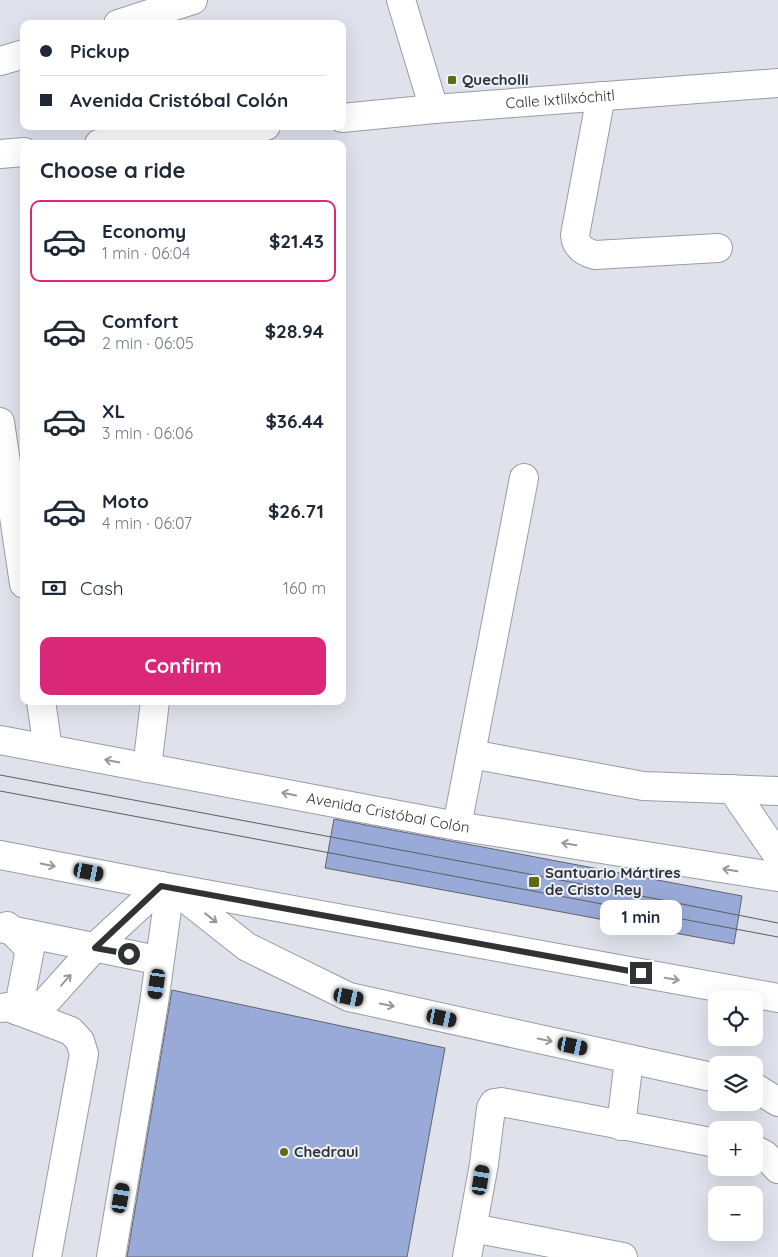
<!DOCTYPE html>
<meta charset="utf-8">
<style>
body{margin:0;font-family:Quicksand,sans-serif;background:#f6f6f7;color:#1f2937;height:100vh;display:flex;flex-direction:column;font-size:19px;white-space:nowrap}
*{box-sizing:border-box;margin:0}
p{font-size:16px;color:#747a83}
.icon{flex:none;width:28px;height:28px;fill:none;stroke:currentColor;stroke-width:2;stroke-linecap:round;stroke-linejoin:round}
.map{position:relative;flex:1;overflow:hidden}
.drawer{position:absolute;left:20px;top:140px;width:326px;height:565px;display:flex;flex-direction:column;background:#fff;border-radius:10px;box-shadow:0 5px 20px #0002}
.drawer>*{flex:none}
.banner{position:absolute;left:20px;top:20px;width:326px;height:110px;border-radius:10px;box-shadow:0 5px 20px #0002;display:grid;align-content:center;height:110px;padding:0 20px;background:#fff}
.fabs{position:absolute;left:708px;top:991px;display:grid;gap:10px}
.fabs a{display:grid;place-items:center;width:55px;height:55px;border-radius:10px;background:#fff;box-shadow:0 5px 20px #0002;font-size:25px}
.end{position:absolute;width:22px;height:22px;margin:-11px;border:6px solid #313235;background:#fff;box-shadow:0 0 0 2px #fff}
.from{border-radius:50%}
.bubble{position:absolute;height:35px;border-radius:10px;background:#fff;box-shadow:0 5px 20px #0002;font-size:16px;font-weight:700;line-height:35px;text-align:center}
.car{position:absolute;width:15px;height:30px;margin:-15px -8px;border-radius:6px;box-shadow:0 0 4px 1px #0007;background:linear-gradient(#222 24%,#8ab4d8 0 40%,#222 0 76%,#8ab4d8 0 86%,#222 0)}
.banner b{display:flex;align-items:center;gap:18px;height:48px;font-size:19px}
.banner b+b{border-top:1px solid #e0e1e3}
.banner i{width:12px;height:12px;background:#1f2937}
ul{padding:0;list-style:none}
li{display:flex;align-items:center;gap:15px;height:82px;margin:0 10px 8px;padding:0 10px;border:2px solid transparent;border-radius:10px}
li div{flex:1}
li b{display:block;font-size:19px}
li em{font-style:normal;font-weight:700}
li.on{border-color:#db2777}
li>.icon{width:45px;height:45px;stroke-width:1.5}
h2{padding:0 20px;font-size:22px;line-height:60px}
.pay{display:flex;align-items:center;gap:12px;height:55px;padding:0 20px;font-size:19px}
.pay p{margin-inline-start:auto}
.button{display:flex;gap:10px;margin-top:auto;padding:10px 20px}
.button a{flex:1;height:58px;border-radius:10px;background:#db2777;color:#fff;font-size:20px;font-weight:700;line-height:58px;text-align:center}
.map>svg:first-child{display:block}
.building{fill:#99aad8;stroke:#61646c}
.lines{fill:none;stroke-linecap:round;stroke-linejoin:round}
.minor-casing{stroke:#999ca4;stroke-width:30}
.major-casing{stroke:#999ca4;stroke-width:30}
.minor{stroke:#fff;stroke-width:28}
.major{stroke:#fff;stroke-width:28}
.tram{stroke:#5e5f64;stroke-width:1}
.oneway{stroke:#98989a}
.route{stroke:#313235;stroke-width:6}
.poi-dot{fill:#5d6b13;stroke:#ecf0f8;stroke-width:2}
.labels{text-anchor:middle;stroke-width:4;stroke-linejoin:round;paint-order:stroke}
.poi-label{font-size:15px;font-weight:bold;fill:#313235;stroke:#ecf0f8;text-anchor:start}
.street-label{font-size:15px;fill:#313235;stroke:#ecf0f8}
</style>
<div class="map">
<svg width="778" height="1257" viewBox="0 0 778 1257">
<rect width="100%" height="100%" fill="#dfe2eb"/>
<g class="building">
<polygon points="334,819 742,896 734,944 325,868"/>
<polygon points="172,990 445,1048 407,1257 127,1257"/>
</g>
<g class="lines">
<defs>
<g id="minor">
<polyline points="401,0 434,109"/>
<polyline points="118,24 193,0"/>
<polyline points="0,61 24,54"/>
<path d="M 601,96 L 575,235 C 576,247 584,252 595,255 L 718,248"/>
<path id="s1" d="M 342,118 L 434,109 L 778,83"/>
<polyline points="99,144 266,126"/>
<polyline points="0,154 24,152"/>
<polyline points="0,422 24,584"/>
<polyline points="41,701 48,749"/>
<polyline points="471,754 643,786 778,791"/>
<polyline points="147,768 155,701"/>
<polyline points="457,826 524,478"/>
<polyline points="7,926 30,949 18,1011"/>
<polyline points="0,928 147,958"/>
<polyline points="0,1008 8,1007 71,1031 80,1041 84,1054 47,1257"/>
<polyline points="33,1016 95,947 161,886"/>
<polyline points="621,1126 629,1059"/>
<polyline points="754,1149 765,1155 778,1169"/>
<polyline points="473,1228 623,1257"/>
<polyline points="111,1257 154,1003 170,888"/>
<polyline points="467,1257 484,1164 491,1108 494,1103 501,1102 716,1143"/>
</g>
<g id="major">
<path id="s2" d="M 0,740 L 457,826 L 778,877"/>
<polyline points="732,789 778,856"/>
<polyline points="0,855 161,886 778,998"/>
<polyline points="176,891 247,947 349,997 716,1078"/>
<polyline points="754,1087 778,1102"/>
</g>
</defs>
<use href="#minor" class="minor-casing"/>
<use href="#major" class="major-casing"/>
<use href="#minor" class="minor"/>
<use href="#major" class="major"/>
<g class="tram">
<polyline points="0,775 550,878 778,923"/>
<polyline points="0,791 778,937"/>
</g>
</g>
<defs><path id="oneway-shaft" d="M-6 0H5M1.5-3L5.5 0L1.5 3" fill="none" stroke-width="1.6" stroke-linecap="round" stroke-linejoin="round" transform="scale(1.25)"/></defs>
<g class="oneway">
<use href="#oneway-shaft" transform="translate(112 761) rotate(-169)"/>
<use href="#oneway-shaft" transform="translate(289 794) rotate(-169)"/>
<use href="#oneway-shaft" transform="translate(569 844) rotate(-171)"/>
<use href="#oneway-shaft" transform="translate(48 865) rotate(11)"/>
<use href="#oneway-shaft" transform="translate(730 870) rotate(-171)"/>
<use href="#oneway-shaft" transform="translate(211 918) rotate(38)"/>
<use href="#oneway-shaft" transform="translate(672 979) rotate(10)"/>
<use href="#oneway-shaft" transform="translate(66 980) rotate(-48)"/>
<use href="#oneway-shaft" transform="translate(387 1005) rotate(12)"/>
<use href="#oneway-shaft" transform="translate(545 1040) rotate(12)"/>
</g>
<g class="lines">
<polyline class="route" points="129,954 95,948 161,886 641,973"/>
</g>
<g class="poi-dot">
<rect x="447" y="75" width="10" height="10" rx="2.5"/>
<rect x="528" y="876" width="12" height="12" rx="2.5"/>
<circle cx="284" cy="1152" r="5"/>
</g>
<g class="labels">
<g class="poi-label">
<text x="462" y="85">Quecholli</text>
<text x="545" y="878">Santuario Mártires<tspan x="545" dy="17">de Cristo Rey</tspan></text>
<text x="294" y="1157">Chedraui</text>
</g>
<g class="street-label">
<text dy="5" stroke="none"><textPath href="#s1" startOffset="219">Calle Ixtlilxóchitl</textPath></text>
<text dy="5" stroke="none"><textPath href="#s2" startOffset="395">Avenida Cristóbal Colón</textPath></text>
</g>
</g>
</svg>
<div class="fabs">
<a><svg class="icon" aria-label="locate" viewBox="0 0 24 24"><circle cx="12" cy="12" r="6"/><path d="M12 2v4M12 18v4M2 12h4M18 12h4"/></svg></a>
<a><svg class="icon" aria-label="layers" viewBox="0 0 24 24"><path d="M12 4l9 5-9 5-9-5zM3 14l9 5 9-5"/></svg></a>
<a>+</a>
<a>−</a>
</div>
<i class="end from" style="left:129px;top:954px"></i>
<i class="end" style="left:641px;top:973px"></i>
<div class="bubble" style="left:600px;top:900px;width:82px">1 min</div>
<i class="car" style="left:89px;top:872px;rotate:101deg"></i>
<i class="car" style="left:157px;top:984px;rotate:188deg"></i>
<i class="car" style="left:349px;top:997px;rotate:102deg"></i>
<i class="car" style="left:442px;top:1018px;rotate:102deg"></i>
<i class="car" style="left:573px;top:1046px;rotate:102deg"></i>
<i class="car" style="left:481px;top:1180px;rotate:9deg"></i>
<i class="car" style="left:121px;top:1198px;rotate:10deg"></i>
<div class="banner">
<b><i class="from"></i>Pickup</b>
<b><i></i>Avenida Cristóbal Colón</b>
</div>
<section class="drawer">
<h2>Choose a ride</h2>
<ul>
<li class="on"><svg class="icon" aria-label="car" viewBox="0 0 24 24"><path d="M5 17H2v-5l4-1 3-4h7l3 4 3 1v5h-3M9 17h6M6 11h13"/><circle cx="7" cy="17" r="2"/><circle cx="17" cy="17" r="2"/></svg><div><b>Economy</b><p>1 min · 06:04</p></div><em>$21.43</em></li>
<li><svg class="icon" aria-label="car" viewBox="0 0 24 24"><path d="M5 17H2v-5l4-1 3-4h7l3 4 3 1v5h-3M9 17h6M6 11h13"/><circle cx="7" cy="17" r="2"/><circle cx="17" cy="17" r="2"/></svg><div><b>Comfort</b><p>2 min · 06:05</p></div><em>$28.94</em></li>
<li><svg class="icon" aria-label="car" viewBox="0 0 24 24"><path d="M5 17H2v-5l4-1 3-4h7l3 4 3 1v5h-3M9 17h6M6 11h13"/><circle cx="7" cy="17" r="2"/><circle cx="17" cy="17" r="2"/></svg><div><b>XL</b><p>3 min · 06:06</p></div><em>$36.44</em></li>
<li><svg class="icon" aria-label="car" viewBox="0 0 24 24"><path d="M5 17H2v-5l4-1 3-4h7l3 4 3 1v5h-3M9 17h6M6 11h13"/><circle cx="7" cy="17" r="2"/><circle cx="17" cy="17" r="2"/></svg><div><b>Moto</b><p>4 min · 06:07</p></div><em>$26.71</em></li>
</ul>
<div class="pay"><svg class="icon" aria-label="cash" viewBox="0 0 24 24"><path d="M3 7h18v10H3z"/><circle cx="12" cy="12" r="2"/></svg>Cash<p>160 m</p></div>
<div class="button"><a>Confirm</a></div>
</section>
</div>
